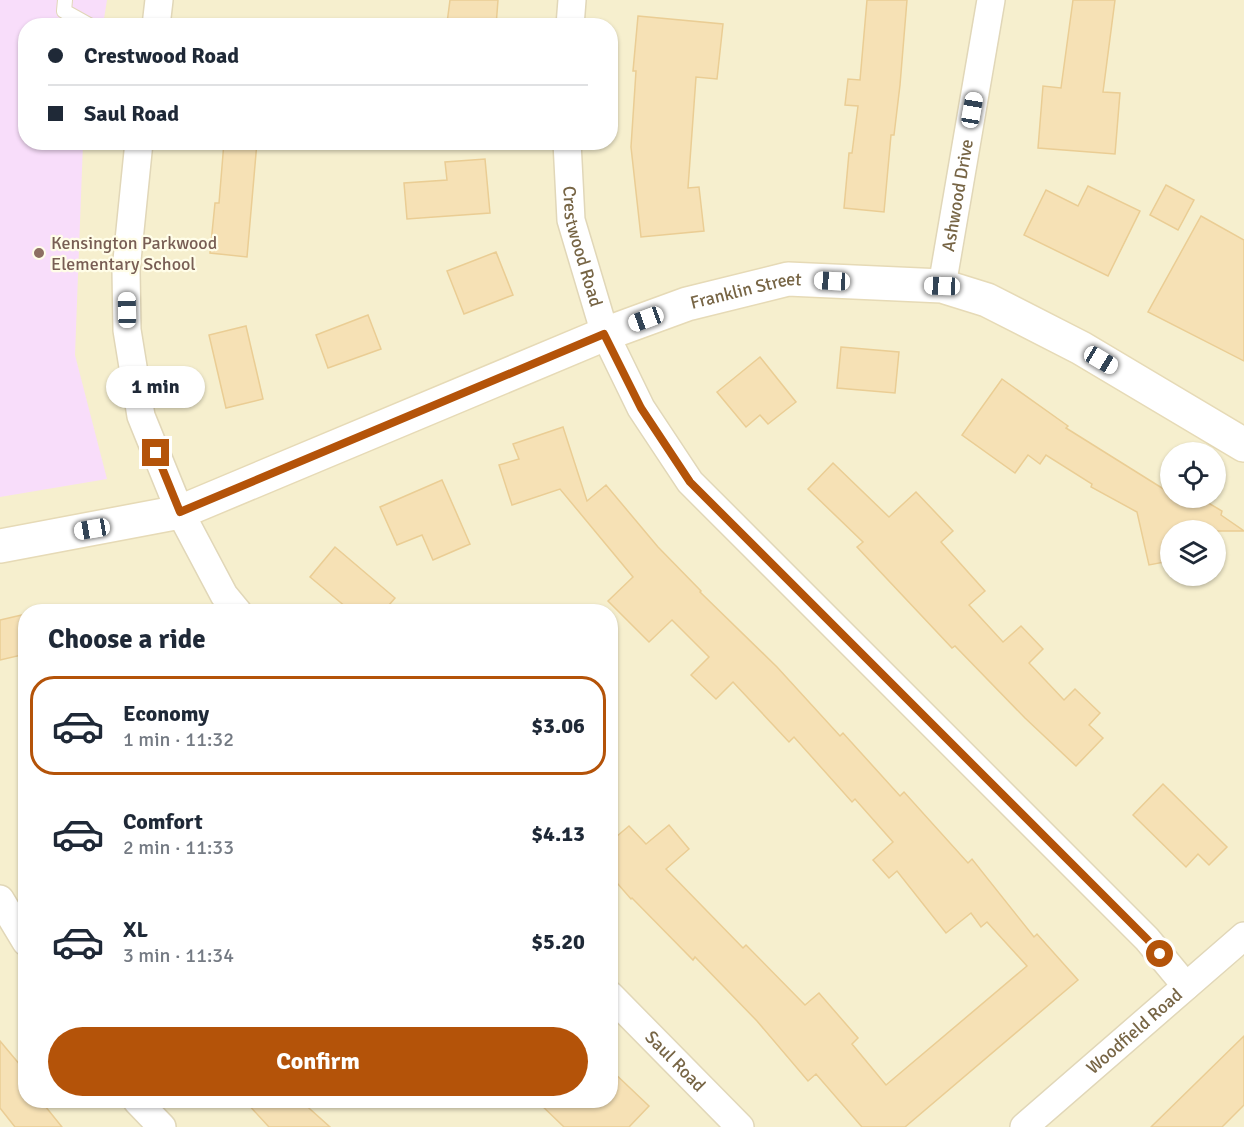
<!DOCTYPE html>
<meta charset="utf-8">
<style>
body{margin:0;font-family:Signika,sans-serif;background:#f6f6f7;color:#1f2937;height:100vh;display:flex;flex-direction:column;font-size:22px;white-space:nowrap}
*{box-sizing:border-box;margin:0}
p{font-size:20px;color:#747a83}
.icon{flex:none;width:33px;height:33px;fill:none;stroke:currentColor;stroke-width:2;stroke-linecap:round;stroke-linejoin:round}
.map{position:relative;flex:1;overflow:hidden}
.drawer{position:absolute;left:18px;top:604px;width:600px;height:504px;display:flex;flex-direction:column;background:#fff;border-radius:24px;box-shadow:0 2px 4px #0004}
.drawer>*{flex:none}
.hud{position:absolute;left:18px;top:18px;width:600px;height:132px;border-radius:24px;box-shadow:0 2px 4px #0004;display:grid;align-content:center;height:132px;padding:0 30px;background:#fff}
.tools{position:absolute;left:1160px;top:442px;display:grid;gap:12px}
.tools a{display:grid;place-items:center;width:66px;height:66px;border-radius:50%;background:#fff;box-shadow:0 2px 4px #0004;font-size:30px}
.end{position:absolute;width:27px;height:27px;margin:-14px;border:8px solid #b45309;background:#fff;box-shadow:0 0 0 3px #fff}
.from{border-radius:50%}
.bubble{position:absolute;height:42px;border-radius:21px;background:#fff;box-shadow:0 2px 4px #0004;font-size:20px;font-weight:700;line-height:42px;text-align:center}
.car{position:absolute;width:18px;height:36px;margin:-18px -9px;border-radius:8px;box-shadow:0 0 4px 2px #0007;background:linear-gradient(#fff 24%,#345 0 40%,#fff 0 76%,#345 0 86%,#fff 0)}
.hud b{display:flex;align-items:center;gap:21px;height:57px;font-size:22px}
.hud b+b{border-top:2px solid #e0e1e3}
.hud i{width:15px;height:15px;background:#1f2937}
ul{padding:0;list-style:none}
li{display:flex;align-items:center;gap:18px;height:99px;margin:0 12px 9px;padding:0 18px;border:3px solid transparent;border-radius:24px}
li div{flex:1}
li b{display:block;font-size:22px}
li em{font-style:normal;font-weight:700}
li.selected{border-color:#b45309}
li>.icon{width:54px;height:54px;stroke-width:1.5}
h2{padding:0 30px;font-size:27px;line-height:72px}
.primary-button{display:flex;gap:12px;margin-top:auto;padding:12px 30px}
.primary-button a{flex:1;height:69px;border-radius:36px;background:#b45309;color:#fff;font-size:24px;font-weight:700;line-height:69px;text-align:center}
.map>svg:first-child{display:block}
.residential{fill:#f6efce;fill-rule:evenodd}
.education{fill:#f8ddfa}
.building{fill:#f6e1b5;stroke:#eacd94;stroke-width:1.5}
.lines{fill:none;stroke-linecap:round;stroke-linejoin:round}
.lane-casing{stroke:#e1d7b8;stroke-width:16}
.street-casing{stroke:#e1d7b8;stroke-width:30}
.secondary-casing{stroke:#e6dab6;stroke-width:36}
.lane{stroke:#fff;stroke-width:14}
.street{stroke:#fff;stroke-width:27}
.secondary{stroke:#fff;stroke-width:33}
.route{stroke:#b45309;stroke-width:8}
.education-dot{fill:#8d6e63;stroke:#fffde8;stroke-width:2}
.labels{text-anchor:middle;stroke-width:4.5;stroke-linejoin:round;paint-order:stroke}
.street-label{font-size:18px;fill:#776545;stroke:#fffde8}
.education-label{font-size:18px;fill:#785e54;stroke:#fffde8;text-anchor:start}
</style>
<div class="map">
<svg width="1244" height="1127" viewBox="0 0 1244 1127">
<rect width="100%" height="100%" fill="#fefbe0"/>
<path class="residential" d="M 0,0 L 1244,0 L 1244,1127 L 0,1127 ZM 26,26 L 610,26 L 610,142 L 26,142 ZM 1170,453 L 1215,453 L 1215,498 L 1170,498 ZM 1170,531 L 1215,531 L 1215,576 L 1170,576 ZM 26,612 L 610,612 L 610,1101 L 26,1101 Z"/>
<polygon class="education" points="0,0 107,0 103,25 26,26 26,142 83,143 75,355 107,479 0,497"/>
<g class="building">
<polygon points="450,0 498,0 496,26 447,23"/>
<polygon points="867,0 907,0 900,85 894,135 891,135 884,212 844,208 849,153 852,153 858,106 845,105 848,79 860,80"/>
<polygon points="1073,0 1115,0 1103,92 1120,93 1115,154 1038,148 1043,86 1061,88"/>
<polygon points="638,16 723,24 717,79 696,77 688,188 699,187 704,231 641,237 631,147 636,71 633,71"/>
<polygon points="224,142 257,142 247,257 210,253 215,203 219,203"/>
<polygon points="485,159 490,213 407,219 404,183 447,180 445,162"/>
<polygon points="1166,185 1194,200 1178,230 1150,215"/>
<polygon points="1088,186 1140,211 1108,276 1024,235 1046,190 1078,206"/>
<polygon points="1201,216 1244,240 1244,361 1148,312"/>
<polygon points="496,252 513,295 464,314 447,271"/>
<polygon points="368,315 381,349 328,368 316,335"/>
<polygon points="246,326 263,399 226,408 209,335"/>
<polygon points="841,347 899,352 895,393 837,388"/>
<polygon points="760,357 796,402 768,424 760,415 746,427 717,392"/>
<polygon points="1002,379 1068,426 1066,428 1170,493 1170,498 1200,498 1222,511 1221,515 1244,531 1170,531 1170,561 1149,565 1137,512 1091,487 1092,484 1046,455 1040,464 1028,455 1015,473 962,435"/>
<polygon points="563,427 587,501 606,485 658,547 701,591 700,592 777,667 840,736 843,733 900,796 904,792 968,863 972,859 1034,937 1037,934 1078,980 905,1127 862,1127 816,1074 808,1081 757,1021 695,957 693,960 632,898 631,899 610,875 610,842 629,826 646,844 669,825 689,849 666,869 743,948 746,945 805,1005 819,993 858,1038 852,1044 886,1085 1027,966 987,922 981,927 971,913 946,933 897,871 889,878 873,860 893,842 855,799 852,802 794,737 789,742 733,682 716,699 691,675 709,657 672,620 649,642 608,601 633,577 560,489 512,505 499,465 519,459 513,444"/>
<polygon points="833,463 889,517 916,492 953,531 941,542 985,591 969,605 1003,642 1021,626 1043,649 1029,663 1064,700 1075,689 1100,713 1089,725 1103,738 1076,766 1025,718 955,646 952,648 857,547 863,542 808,489"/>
<polygon points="442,480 470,544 433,560 422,535 397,545 380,507"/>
<polygon points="335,547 395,598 383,612 352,612 310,577"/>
<polygon points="26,614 26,654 0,660 0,620"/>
<polygon points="1163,784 1227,847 1209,865 1198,854 1186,867 1133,815"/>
<polygon points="1244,1036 1244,1105 1222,1127 1151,1127"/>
<polygon points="0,1041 26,1072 26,1101 41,1101 62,1127 15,1127 0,1108"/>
<polygon points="610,1069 649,1106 629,1127 564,1127 537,1101 610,1101"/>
<polygon points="245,1101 301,1101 330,1127 269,1127"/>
</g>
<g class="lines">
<defs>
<polyline id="lane" points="65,0 64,11 91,26"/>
<g id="street">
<polyline points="156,26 159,0"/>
<polyline points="570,26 572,0"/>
<polyline points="139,142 126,270 127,330 141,416 180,512 224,595 238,612"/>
<path id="s1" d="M 567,142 L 571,220 L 605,334 L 641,408 L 690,482 L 1147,939 L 1186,986"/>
<path id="s2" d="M 942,286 L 991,0"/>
<polyline points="0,899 26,942"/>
<path id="s3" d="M 610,995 L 740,1127"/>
<polyline points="137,1101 162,1127"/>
<path id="s4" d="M 1024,1127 L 1244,936"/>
</g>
<g id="secondary">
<path id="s5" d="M 0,546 L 180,512 L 605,334 L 687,304 L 788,279 L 942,286 L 987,300 L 1081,348 L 1244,445"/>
</g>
</defs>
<use href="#lane" class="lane-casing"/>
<use href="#street" class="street-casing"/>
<use href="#secondary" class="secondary-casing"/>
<use href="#lane" class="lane"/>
<use href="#street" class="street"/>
<use href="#secondary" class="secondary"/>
</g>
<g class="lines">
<polyline class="route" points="156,453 180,512 604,334 641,408 690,482 1147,939 1160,954"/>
</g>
<circle class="education-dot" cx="39" cy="253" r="6"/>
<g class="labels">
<g class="street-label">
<text dy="6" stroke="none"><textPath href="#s2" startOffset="92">Ashwood Drive</textPath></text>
<text dy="6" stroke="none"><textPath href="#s1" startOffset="106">Crestwood Road</textPath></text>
<text dy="6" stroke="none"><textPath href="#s5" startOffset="792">Franklin Street</textPath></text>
<text dy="6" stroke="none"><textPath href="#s4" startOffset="146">Woodfield Road</textPath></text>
<text dy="6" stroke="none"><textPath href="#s3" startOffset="93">Saul Road</textPath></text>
</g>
<g class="education-label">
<text x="51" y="249">Kensington Parkwood<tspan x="51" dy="21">Elementary School</tspan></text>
</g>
</g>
</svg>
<div class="tools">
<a><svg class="icon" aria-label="locate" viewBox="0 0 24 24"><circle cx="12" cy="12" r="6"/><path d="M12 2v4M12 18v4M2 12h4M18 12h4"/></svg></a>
<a><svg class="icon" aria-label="layers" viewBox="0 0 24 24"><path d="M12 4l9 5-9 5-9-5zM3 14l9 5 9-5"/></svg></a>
</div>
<i class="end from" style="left:1160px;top:954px"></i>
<i class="end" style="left:156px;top:453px"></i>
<div class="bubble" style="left:106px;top:366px;width:99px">1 min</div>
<i class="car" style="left:972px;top:110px;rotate:10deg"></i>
<i class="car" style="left:832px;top:281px;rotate:273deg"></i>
<i class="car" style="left:942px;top:286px;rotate:272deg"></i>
<i class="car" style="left:127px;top:310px;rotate:359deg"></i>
<i class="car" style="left:646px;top:319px;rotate:250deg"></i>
<i class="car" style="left:1101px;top:360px;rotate:121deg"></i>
<i class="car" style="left:92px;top:529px;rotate:260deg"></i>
<div class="hud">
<b><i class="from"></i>Crestwood Road</b>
<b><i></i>Saul Road</b>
</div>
<section class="drawer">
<h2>Choose a ride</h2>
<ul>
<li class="selected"><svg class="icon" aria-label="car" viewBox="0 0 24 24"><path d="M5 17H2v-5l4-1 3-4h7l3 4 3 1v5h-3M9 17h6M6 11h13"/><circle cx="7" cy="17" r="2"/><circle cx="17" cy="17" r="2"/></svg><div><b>Economy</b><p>1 min · 11:32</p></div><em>$3.06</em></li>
<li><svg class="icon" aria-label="car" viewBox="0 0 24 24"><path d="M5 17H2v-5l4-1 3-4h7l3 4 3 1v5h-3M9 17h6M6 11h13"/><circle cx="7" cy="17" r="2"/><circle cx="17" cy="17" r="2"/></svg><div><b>Comfort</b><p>2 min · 11:33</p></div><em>$4.13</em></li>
<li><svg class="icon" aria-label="car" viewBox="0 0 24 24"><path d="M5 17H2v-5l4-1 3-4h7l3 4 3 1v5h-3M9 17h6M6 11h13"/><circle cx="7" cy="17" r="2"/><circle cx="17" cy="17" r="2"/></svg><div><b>XL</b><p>3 min · 11:34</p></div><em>$5.20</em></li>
</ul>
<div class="primary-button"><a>Confirm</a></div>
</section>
</div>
